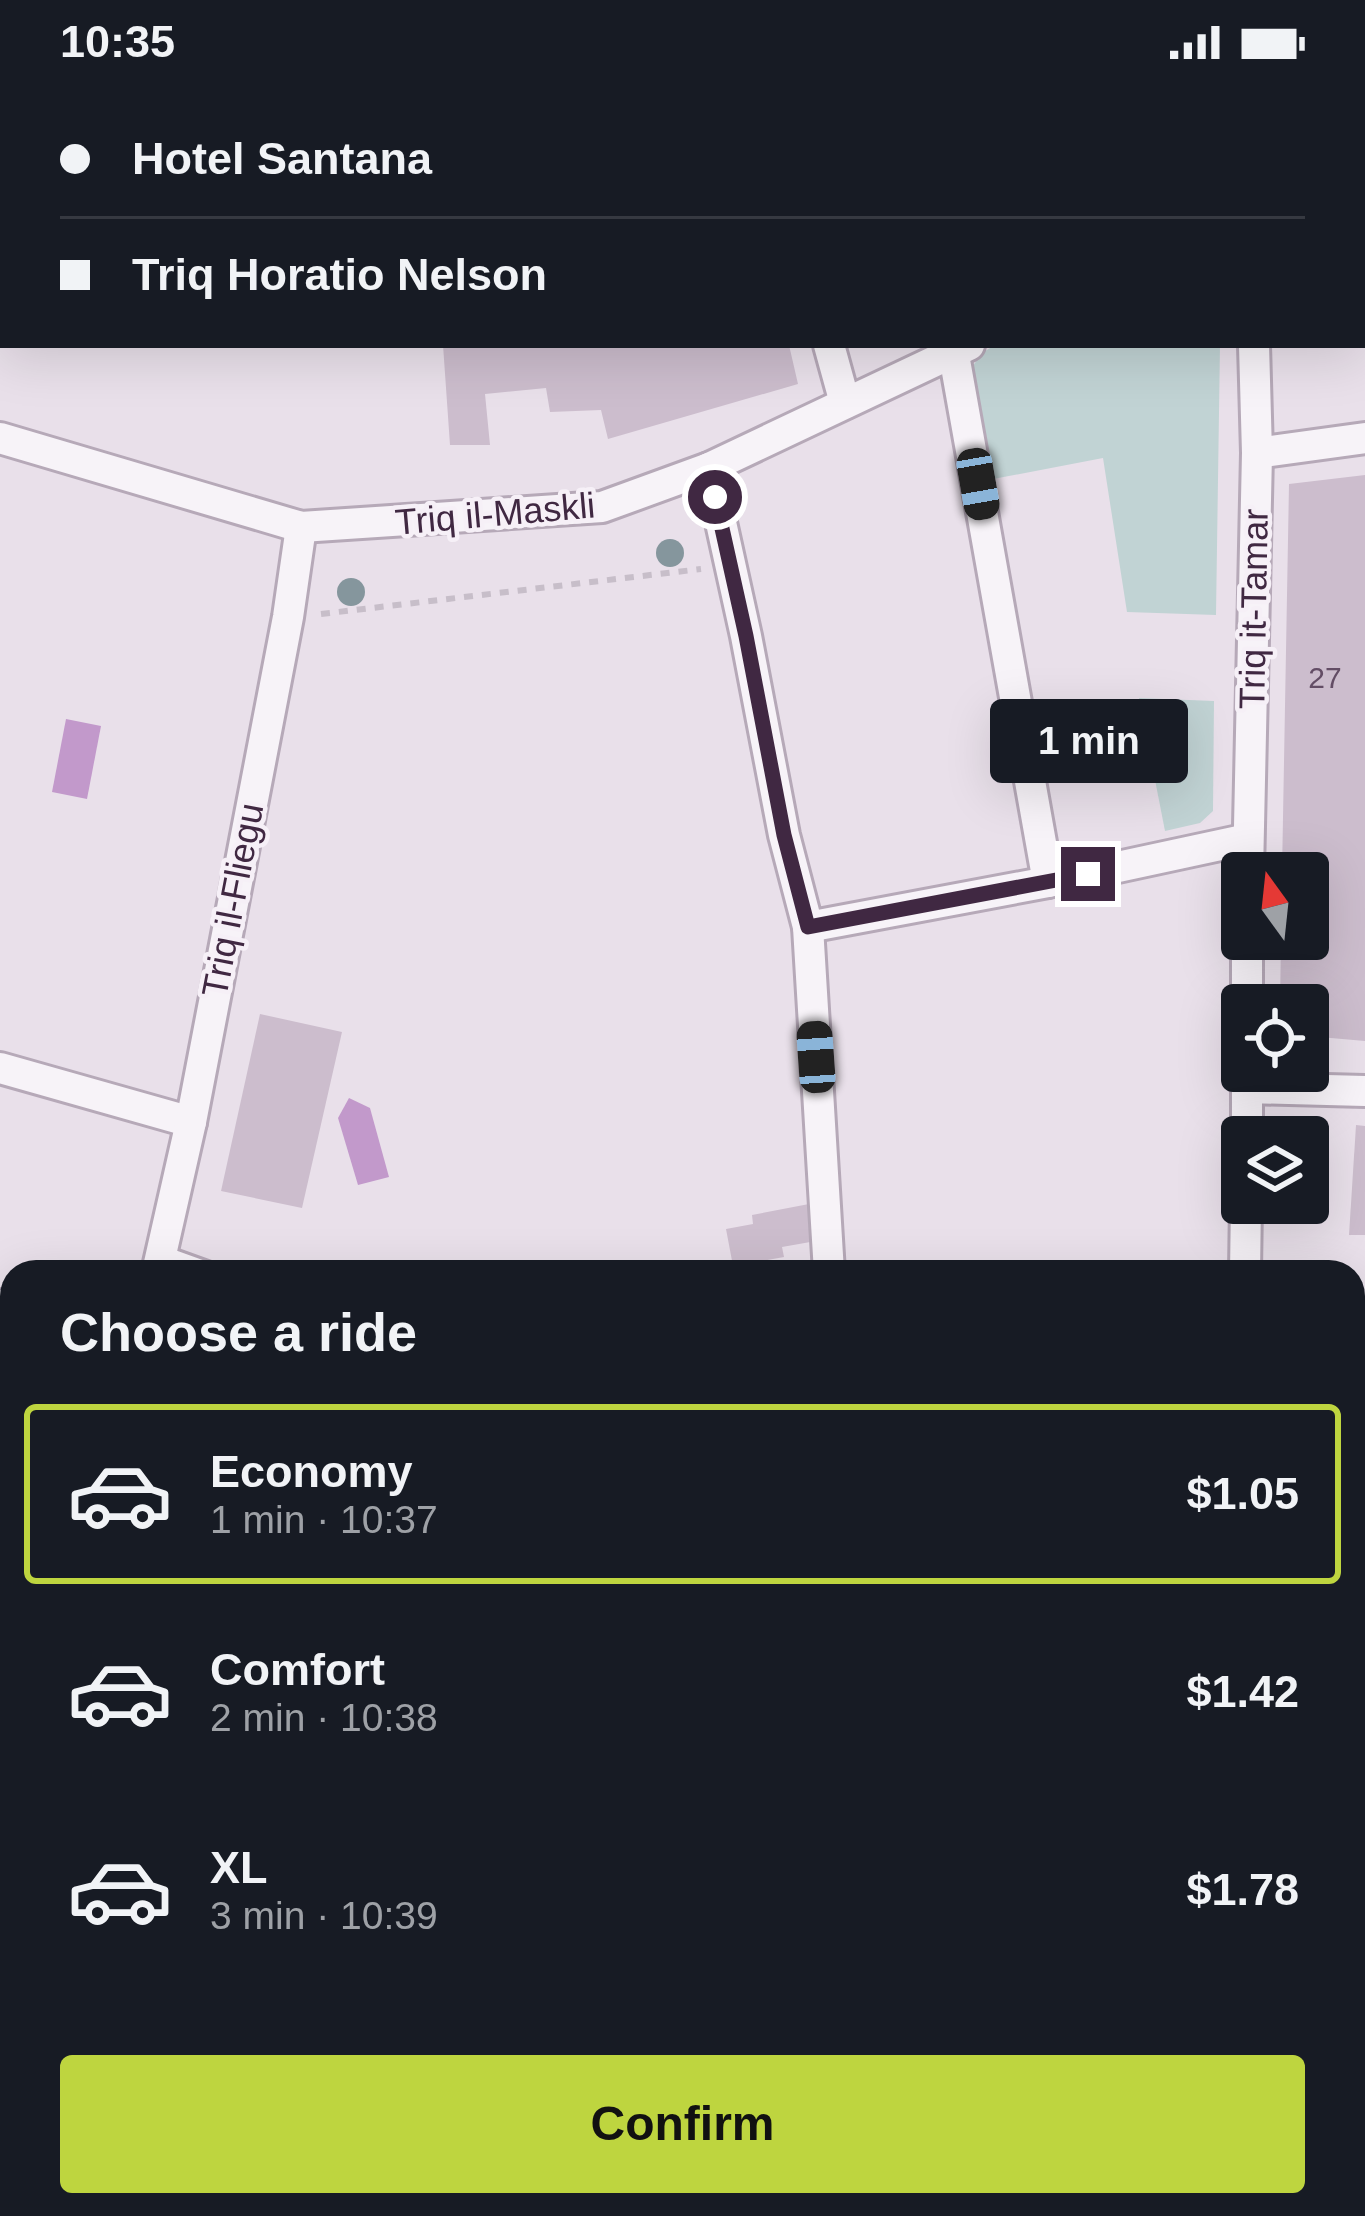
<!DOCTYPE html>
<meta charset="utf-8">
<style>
body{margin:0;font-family:Helvetica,sans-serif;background:#242831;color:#f1f3f6;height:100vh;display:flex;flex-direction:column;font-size:45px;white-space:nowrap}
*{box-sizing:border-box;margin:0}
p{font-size:39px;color:#9ea1a6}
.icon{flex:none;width:66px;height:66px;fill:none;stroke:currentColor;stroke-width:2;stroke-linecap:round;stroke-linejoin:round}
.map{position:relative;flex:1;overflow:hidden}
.drawer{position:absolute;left:0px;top:1176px;width:1365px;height:957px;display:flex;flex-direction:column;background:#171b24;border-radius:36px 36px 0 0;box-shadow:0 12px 48px #0002}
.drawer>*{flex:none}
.guide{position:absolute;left:0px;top:0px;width:1365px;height:264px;box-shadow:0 12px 48px #0002;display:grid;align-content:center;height:264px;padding:0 60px;background:#171b24}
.needle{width:78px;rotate:345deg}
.tools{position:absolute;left:1221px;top:768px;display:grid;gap:24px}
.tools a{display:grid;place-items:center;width:108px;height:108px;border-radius:12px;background:#171b24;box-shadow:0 12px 48px #0002;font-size:60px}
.end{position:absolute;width:54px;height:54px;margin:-27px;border:15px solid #402842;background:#fff;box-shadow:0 0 0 6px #fff}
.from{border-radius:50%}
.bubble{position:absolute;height:84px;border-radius:12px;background:#171b24;box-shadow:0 12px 48px #0002;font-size:39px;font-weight:700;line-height:84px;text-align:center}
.car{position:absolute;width:36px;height:72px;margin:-36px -18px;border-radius:15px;box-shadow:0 0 9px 3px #0007;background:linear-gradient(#222 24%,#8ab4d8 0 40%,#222 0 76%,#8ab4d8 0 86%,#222 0)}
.guide b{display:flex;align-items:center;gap:42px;height:114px;font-size:45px}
.guide b+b{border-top:3px solid #363941}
.guide i{width:30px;height:30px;background:#f1f3f6}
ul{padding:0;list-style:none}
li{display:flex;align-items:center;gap:36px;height:180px;margin:0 24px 18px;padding:0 36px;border:6px solid transparent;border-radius:12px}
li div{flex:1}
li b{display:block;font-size:45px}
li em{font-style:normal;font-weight:700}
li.active{border-color:#bed53f}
li>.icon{width:108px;height:108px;stroke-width:1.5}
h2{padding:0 60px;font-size:54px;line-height:144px}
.button{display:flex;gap:24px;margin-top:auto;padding:24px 60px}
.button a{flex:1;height:138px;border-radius:12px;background:#bed53f;color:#111;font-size:48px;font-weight:700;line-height:138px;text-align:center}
.status{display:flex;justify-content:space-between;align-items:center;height:84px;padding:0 60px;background:#171b24;direction:ltr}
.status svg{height:33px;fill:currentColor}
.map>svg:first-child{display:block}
.green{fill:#c1d3d4}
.water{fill:#c299cb}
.building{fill:#ccbdcd}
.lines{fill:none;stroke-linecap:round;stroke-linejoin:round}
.service-casing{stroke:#b6a9b8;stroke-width:21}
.minor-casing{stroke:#b6a9b8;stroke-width:36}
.path{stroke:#c7bec9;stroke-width:6;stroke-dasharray:9 9;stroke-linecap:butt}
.service{stroke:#f7f3f8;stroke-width:15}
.minor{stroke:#f7f3f8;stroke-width:30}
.tree{fill:#85969d}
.route{stroke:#402842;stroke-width:15}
.labels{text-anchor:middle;stroke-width:9;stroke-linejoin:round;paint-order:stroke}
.number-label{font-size:30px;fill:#634d65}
.street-label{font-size:36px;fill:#402842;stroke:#f6f0f7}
</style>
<div class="status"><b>10:35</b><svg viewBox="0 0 49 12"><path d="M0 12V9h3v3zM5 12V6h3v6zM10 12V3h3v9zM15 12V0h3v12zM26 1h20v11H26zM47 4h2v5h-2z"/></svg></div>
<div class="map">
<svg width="1365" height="2132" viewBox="0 0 1365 2132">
<rect width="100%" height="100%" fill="#e9e0ea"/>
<g class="green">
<polygon points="995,261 1220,261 1216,531 1127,528 1103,374 988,396 970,286 982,269"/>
<polygon points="1139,614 1214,617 1213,727 1200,739 1165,747"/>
</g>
<g class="water">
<polygon points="66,635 101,642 87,715 52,708"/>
<polygon points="349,1014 370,1024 389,1093 358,1101 338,1034"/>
</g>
<g class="building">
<polygon points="443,261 789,261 798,300 608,355 601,326 550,328 546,304 485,310 490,361 450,361"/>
<polygon points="1365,391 1365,957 1308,952 1308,921 1280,921 1281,855 1308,855 1308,789 1282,789 1289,400"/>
<polygon points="260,930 342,948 302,1124 221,1107"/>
<polygon points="1356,1041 1365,1042 1365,1151 1349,1151"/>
<polygon points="809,1120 816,1157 782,1163 784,1173 733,1182 726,1145 753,1140 752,1131"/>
<rect x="1353" y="1223" width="12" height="86"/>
</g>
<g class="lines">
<defs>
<polyline id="service" points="164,1170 214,1188"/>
<g id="minor">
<polyline points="756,0 757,3"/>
<polyline points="1038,0 1041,3"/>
<polyline points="49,3 50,0"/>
<polyline points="646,3 684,0"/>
<polyline points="1250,3 1250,0"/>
<polyline points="0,122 3,115"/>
<polyline points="829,261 845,319"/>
<polyline points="954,271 1048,798"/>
<polyline points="0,354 301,443 602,423 709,384 969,261"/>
<polyline points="1257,369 1365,354"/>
<polyline points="709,384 746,552 784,751 808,843 829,1188"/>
<polyline points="1248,789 1257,369 1254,261"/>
<polyline points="808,843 1048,798 1248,755"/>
<polyline points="1247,921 1247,855"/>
<polyline points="0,984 191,1038"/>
<polyline points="1247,1004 1365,1007"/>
<polyline points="1247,1053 1247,987"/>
<polyline points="157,1188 191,1038 288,533 301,443"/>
<polyline points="1245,1188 1246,1119"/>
<polyline points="0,1221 12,1226"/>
<polyline points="1353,1356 1365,1355"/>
<polyline points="0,1503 12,1474"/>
<polyline points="1353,1676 1365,1676"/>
<polyline points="1353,2066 1365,2066"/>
<polyline points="762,2132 764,2121"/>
<polyline points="1230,2132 1232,2121"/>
</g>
</defs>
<use href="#service" class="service-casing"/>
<use href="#minor" class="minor-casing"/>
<g class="path">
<polyline points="321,530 701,485"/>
<polyline points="0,1923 12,1920"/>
</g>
<use href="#service" class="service"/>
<use href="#minor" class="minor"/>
</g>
<g class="tree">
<circle cx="670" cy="469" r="14"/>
<circle cx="351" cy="508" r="14"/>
</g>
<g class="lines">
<polyline class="route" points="715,413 746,552 784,751 808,843 1088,790"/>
</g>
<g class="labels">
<g class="number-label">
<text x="1325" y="604">27</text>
</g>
<g class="street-label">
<text transform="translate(495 429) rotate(-5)" y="13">Triq il-Maskli</text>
<text transform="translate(1253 525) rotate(-89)" y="13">Triq it-Tamar</text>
<text transform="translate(232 816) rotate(-79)" y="13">Triq il-Fliegu</text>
</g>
</g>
</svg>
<div class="tools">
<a><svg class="needle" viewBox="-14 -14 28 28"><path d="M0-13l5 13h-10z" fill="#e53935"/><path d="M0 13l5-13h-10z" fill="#9ea1a6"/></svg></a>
<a><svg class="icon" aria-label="locate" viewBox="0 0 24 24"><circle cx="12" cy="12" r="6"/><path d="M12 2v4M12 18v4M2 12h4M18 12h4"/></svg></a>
<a><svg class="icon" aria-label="layers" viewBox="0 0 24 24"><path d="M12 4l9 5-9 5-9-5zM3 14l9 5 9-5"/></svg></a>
</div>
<i class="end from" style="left:715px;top:413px"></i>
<i class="end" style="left:1088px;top:790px"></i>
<div class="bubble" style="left:990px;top:615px;width:198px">1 min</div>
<i class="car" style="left:978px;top:400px;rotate:170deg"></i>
<i class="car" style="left:816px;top:973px;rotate:356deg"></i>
<div class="guide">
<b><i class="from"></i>Hotel Santana</b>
<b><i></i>Triq Horatio Nelson</b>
</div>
<section class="drawer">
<h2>Choose a ride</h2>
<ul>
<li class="active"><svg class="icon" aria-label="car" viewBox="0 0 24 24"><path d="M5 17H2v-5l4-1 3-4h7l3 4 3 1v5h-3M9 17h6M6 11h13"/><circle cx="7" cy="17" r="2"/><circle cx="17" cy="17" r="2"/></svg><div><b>Economy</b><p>1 min · 10:37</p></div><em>$1.05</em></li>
<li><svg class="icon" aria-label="car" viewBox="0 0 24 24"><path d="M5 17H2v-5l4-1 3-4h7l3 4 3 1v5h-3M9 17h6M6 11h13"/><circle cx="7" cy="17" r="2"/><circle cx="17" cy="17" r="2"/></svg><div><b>Comfort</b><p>2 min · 10:38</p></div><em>$1.42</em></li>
<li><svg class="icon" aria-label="car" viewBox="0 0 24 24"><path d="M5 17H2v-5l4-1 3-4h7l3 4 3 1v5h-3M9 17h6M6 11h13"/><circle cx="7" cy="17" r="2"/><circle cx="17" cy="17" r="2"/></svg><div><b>XL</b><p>3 min · 10:39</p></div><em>$1.78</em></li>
</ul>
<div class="button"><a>Confirm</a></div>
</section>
</div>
